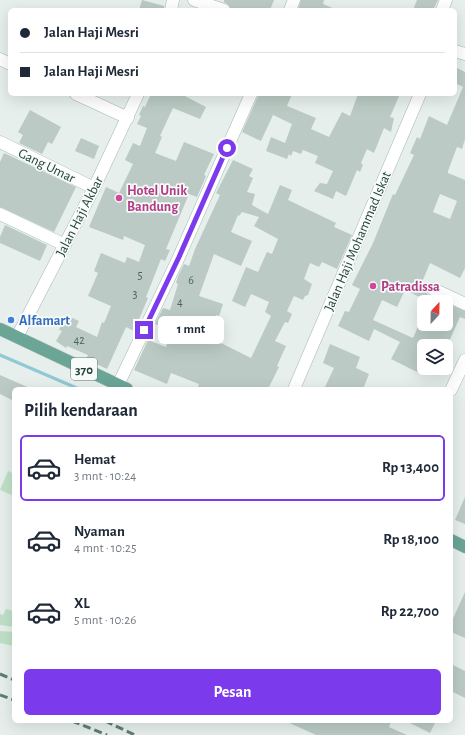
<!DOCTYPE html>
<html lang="id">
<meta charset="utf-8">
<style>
body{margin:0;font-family:"Alegreya Sans",sans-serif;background:#f6f6f7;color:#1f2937;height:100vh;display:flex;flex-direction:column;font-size:15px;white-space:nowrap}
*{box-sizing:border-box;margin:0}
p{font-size:13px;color:#747a83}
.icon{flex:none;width:22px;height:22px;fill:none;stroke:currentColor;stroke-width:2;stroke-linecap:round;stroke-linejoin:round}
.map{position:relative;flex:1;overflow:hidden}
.sheet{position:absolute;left:12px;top:387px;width:441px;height:336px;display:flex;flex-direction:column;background:#fff;border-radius:6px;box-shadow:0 4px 16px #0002}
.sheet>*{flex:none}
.banner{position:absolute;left:8px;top:8px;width:449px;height:88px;border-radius:6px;box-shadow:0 4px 16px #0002;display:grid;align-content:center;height:88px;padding:0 12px;background:#fff}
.needle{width:26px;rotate:22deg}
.buttons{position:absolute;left:417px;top:295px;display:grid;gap:8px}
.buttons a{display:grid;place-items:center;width:36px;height:36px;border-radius:6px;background:#fff;box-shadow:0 4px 16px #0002;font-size:20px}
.end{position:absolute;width:18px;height:18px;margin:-9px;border:5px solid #7c3aed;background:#fff;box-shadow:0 0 0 2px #fff}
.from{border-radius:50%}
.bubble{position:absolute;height:28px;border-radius:6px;background:#fff;box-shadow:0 4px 16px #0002;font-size:13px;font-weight:700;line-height:28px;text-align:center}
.banner b{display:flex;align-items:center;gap:14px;height:38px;font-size:15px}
.banner b+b{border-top:1px solid #e0e1e3}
.banner i{width:10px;height:10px;background:#1f2937}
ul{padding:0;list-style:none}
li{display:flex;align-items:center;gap:12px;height:66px;margin:0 8px 6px;padding:0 4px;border:2px solid transparent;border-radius:6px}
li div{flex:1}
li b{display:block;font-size:15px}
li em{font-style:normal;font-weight:700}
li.active{border-color:#7c3aed}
li>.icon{width:36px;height:36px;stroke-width:1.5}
h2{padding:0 12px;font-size:18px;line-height:48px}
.action{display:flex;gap:8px;margin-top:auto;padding:8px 12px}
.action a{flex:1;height:46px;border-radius:6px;background:#7c3aed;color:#fff;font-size:16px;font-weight:700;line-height:46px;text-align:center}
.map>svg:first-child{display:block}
.green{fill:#bfe0c8}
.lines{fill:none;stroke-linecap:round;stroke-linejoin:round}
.stream{stroke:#8ec9d4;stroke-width:3}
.building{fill:#bbcac4;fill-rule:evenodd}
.minor-casing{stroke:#a8b8b2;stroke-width:13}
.primary-casing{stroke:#c2cac8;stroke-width:13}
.minor{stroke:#fff;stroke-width:12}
.primary{stroke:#6aa596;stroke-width:12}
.rail{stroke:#5f7d75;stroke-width:3;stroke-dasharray:8 4;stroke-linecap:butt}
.route{stroke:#7c3aed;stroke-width:5}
.hotel-dot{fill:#d1479c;stroke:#f7fbf9;stroke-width:1.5}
.shop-dot{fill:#3f7fe0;stroke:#f7fbf9;stroke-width:1.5}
.labels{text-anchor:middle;stroke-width:3.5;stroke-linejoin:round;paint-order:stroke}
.number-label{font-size:12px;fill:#4a645c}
.shield{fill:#f7fbf9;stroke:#637a73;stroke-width:1}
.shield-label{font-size:13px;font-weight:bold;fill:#24423a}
.street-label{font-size:14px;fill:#24423a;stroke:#f7fbf9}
.hotel-label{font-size:14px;font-weight:bold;fill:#b23c85;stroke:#f7fbf9;text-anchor:start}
.shop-label{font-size:14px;font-weight:bold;fill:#366cbe;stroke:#f7fbf9;text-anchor:start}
</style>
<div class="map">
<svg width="465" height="735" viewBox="0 0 465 735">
<rect width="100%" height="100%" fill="#e6efeb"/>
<g class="green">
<polygon points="8,471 14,474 14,496 0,490"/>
<polygon points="6,609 14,611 14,627 0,625 0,614 3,615"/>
<polygon points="0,631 14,632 14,646 0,643"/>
</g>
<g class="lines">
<polyline class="stream" points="0,355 79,389"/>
</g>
<g class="building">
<polygon points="142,0 164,6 164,10 139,10"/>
<polygon points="224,0 274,0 270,10 231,10 229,5 224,2"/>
<polygon points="301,0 324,0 323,4 337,10 298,10"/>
<polygon points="417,0 438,0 433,10 413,10"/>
<path d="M 455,67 L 465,72 L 465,139 L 462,149 L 457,147 L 448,171 L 448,173 L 465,180 L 465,268 L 460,278 L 430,263 L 422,282 L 427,285 L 426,289 L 427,294 L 443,302 L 430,302 L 405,290 L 397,307 L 382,300 L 373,320 L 413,338 L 419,324 L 446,324 L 446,303 L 465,311 L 465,319 L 460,317 L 447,346 L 424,346 L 424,368 L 420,366 L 417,372 L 391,359 L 400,342 L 374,329 L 369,341 L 338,326 L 345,311 L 349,312 L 360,289 L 352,285 L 373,243 L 393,194 L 395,195 L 414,155 L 410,153 L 417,137 L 420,139 L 429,116 L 447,125 L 463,87 L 455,83 ZM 440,194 L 457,201 L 450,219 L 433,212 Z"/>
<polygon points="151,94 181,94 206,107 200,119 173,108 160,136 162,137 155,153 176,161 184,142 214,154 204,175 206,176 197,197 189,194 166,249 170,250 165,261 161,259 146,297 148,298 134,331 126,327 107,369 86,359 88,355 67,346 66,348 56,341 62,331 59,330 66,315 79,321 76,327 97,337 102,322 104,323 111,306 88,296 98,273 94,271 101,253 125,263 127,257 139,262 145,245 124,236 123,240 89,227 106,187 119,193 133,164 125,160 133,143 140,146 147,128 137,124 141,116 139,115 143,106 145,107"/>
<polygon points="259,94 292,94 287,106 316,118 311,129 329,137 342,112 350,116 358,94 400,94 390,117 394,118 391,132 384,128 374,153 367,149 361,163 363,165 360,172 357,170 346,196 336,191 333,199 314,191 320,183 327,184 333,171 315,163 318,156 303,150 301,154 293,151 291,156 289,154 287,159 266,151 271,137 285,143 292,124 273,115 261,141 242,132"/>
<polygon points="30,110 61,127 52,144 48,142 42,154 19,143 23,135 18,132"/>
<polygon points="81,138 99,146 94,159 75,151"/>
<polygon points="4,153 76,187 54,232 0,207 0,162"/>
<path d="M 233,160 L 253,169 L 249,176 L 253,178 L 247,192 L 255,194 L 252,205 L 268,214 L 280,185 L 292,190 L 288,200 L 336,223 L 334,227 L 352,235 L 337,269 L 322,262 L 319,267 L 310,263 L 304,279 L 312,284 L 308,295 L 305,296 L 303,300 L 294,296 L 287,311 L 292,314 L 288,323 L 285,322 L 275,341 L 286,346 L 277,366 L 279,367 L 268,389 L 197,389 L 199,384 L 171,373 L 167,384 L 134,370 L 148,340 L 166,347 L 171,330 L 155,324 L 163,308 L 170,310 L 178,284 L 176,283 L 178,276 L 184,264 L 189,266 L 195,249 L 220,195 L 216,193 ZM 242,212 L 259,217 L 254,226 L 278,239 L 272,254 L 267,252 L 258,272 L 246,267 L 232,301 L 245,307 L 251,294 L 269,302 L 265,312 L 271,316 L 251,358 L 219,342 L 208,339 L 216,315 L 219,316 L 223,304 L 199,296 L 214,254 L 241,266 L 252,241 L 231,232 L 238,215 L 239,216 Z"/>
<polygon points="5,225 47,245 40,261 0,243 0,237"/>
<polygon points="330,344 360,357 356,368 369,374 363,389 324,389 334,368 323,363"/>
<polygon points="0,375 32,389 14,389 14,401 0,394"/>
<polygon points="465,497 465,524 455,520"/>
<polygon points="465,592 465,638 451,632 451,623"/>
<polygon points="451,664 465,671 465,698 451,691"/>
<polygon points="285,721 391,721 389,727 407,735 316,735"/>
<polygon points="406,721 436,721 430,733"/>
</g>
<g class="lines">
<defs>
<g id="minor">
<polyline points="194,0 224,10"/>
<polyline points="171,10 173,0"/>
<polyline points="290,10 294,0"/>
<polyline points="442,10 446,0"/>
<polyline points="455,51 465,54"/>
<polyline points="0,59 10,64"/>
<polyline points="76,94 128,118"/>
<polyline points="0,142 94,188"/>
<polyline points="0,214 65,245"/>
<polyline points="433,289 465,304"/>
<polyline points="17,337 94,188 138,94"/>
<polyline points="118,385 179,257 251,94"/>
<polyline points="294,389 420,94"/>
<polyline points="451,390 465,360"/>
</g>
<g id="primary">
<polyline points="0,329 127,389"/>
<polyline points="451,540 465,547"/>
</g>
</defs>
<use href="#minor" class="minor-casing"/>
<use href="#primary" class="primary-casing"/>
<use href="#minor" class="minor"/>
<use href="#primary" class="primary"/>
<g class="rail">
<polyline points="0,674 14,680"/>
<polyline points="0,695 14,700"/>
<polyline points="72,721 107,735"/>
<polyline points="105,721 135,735"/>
</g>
</g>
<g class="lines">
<polyline class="route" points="144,330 179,257 227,148"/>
</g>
<g class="hotel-dot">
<circle cx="119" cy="198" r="4"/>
<circle cx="373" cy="286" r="4"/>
</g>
<circle class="shop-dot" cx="11" cy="320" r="4"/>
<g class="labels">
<g class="number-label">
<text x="140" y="279">5</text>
<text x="191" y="284">6</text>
<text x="135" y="298">3</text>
<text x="180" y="306">4</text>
<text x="79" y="344">42</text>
</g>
<rect class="shield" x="71" y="358" width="26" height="22" rx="3"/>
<g class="shield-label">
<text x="84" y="374">370</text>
</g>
<g class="street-label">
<text transform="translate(47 165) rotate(26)" y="5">Gang Umar</text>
<text transform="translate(79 216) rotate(-63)" y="5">Jalan Haji Akbar</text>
<text transform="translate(357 241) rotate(-67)" y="5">Jalan Haji Mohammad Iskat</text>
</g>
<g class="hotel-label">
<text x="127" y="195">Hotel Unik<tspan x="127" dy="16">Bandung</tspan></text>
<text x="381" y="291">Patradissa</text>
</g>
<g class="shop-label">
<text x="19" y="325">Alfamart</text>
</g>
</g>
</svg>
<div class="buttons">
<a><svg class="needle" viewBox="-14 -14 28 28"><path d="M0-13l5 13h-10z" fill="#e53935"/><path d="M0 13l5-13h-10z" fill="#747a83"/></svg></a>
<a><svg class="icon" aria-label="layers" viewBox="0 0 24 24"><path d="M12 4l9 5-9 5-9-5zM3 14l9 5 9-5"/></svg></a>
</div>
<i class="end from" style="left:227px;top:148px"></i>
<i class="end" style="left:144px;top:330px"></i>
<div class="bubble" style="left:158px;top:316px;width:66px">1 mnt</div>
<div class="banner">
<b><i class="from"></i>Jalan Haji Mesri</b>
<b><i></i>Jalan Haji Mesri</b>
</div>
<section class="sheet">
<h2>Pilih kendaraan</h2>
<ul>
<li class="active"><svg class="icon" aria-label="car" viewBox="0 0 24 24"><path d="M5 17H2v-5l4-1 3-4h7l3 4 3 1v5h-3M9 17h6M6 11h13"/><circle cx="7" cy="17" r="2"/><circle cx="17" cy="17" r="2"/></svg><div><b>Hemat</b><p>3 mnt · 10:24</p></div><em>Rp 13,400</em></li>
<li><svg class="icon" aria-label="car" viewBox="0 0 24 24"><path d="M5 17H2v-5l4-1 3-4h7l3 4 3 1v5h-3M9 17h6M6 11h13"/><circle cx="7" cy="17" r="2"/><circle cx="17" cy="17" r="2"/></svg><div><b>Nyaman</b><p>4 mnt · 10:25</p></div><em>Rp 18,100</em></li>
<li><svg class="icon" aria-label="car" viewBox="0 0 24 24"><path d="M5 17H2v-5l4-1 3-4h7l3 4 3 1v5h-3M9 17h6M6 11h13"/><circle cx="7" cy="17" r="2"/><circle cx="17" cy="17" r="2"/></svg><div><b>XL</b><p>5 mnt · 10:26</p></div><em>Rp 22,700</em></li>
</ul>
<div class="action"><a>Pesan</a></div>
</section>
</div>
